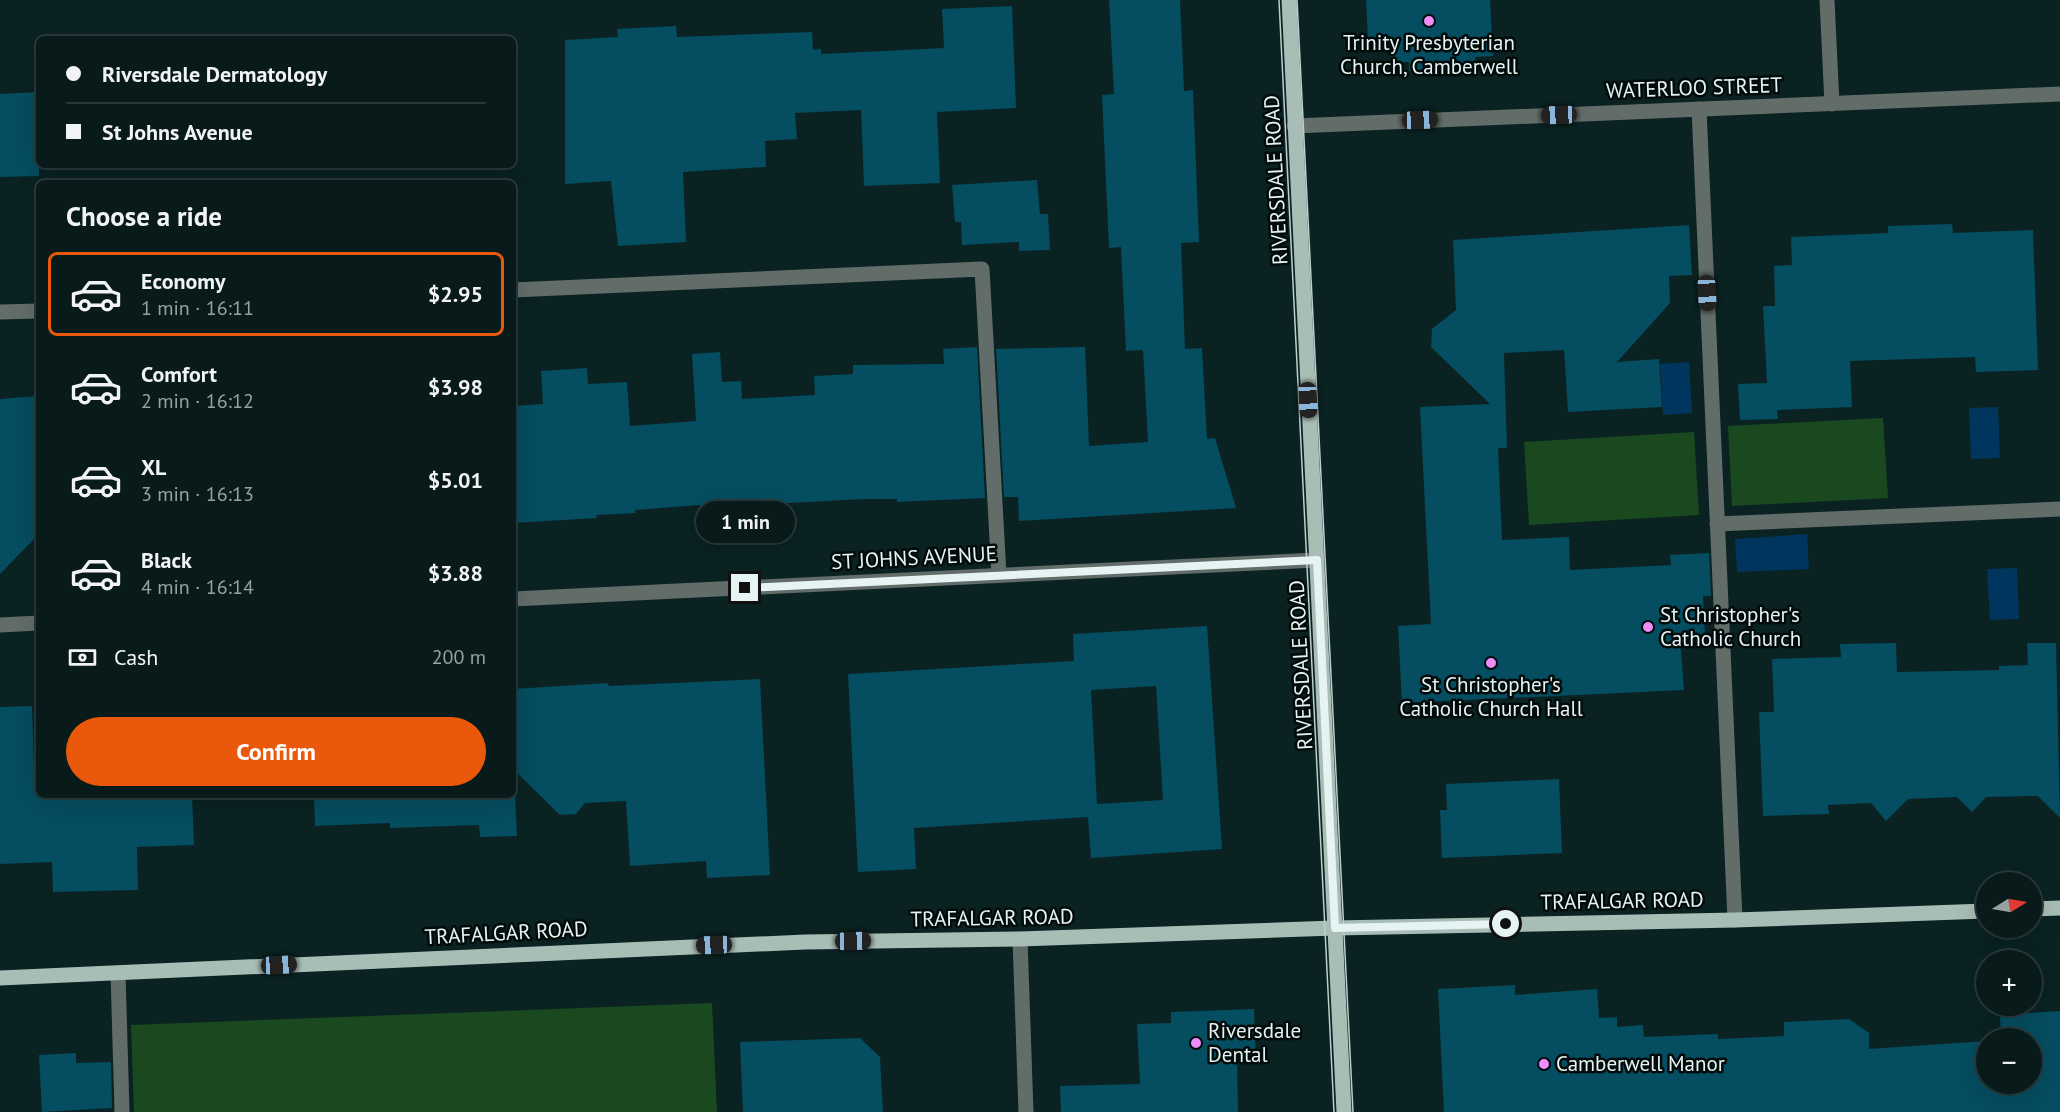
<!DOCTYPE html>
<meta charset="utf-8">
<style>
body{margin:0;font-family:"PT Sans",sans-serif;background:#112323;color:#f1f3f6;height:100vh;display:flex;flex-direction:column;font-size:22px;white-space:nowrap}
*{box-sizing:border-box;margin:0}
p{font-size:20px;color:#98a1a2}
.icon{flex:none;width:33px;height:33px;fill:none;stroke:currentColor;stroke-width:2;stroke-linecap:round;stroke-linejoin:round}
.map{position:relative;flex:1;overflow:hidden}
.sheet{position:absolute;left:36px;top:180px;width:480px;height:618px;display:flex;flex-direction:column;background:#081a1a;border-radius:9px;box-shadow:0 6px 24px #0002,0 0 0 2px #293839}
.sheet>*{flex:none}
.top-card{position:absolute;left:36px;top:36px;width:480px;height:132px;border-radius:9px;box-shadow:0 6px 24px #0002,0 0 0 2px #293839;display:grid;align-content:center;height:132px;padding:0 30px;background:#081a1a}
.needle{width:39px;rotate:79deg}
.controls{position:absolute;left:1976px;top:872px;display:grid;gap:12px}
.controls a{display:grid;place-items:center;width:66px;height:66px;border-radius:50%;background:#081a1a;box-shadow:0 6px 24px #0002,0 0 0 2px #293839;font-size:30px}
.end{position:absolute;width:27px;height:27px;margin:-14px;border:8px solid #e5f3f3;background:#111;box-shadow:0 0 0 3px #111}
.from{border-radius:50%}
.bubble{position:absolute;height:42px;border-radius:21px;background:#081a1a;box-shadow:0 6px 24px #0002,0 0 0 2px #293839;font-size:20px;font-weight:700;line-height:42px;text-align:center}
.car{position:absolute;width:18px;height:36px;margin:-18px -9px;border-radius:8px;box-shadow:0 0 4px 2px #0007;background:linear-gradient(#222 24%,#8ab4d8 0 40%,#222 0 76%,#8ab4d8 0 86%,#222 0)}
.top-card b{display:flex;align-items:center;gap:21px;height:57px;font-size:22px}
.top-card b+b{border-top:2px solid #293839}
.top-card i{width:15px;height:15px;background:#f1f3f6}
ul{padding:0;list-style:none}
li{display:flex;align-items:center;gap:18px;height:84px;margin:0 12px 9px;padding:0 18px;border:3px solid transparent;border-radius:9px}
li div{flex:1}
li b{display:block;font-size:22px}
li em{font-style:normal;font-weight:700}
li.selected{border-color:#ea580c}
li>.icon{width:54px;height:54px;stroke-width:1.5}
h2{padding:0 30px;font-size:27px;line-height:72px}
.pay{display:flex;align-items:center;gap:15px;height:66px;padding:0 30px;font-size:22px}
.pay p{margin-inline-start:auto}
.button{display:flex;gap:12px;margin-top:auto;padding:12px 30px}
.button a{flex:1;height:69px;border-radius:36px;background:#ea580c;color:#fff;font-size:24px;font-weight:700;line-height:69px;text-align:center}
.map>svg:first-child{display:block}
.green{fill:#1a491f}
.water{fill:#00365e}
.building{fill:#054d60;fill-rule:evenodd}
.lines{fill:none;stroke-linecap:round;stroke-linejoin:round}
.minor{stroke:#626c69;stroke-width:15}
.major{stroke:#a8bdb5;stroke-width:15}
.tram{stroke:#bfcece;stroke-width:1.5}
.route{stroke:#e5f3f3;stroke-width:8}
.poi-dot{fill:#ee8cf8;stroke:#020a0a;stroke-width:2}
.labels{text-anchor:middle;stroke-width:5;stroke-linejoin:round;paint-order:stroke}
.poi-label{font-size:21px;fill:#e5f3f3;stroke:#020a0a;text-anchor:start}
.street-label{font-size:21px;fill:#e5f3f3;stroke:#020a0a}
</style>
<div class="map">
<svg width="2060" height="1112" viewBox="0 0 2060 1112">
<rect width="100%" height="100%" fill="#0a2222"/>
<g class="green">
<polygon points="1883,418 1888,498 1732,506 1728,426"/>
<polygon points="1694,432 1699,515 1529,525 1524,442"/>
<polygon points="712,1003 717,1112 134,1112 131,1025"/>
</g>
<g class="water">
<polygon points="1689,362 1692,413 1663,415 1660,364"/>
<polygon points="1998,407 2000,458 1971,459 1969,408"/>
<polygon points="1807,534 1809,569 1737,572 1735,539"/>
<polygon points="2017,568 2019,619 1990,620 1987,569"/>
</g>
<g class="building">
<polygon points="1109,0 1180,0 1184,91 1193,90 1199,242 1181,243 1185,349 1202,348 1207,439 1215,438 1236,508 1019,521 1018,497 1004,497 996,349 1085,347 1089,446 1148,442 1143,350 1126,351 1121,247 1109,248 1102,95 1114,94"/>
<polygon points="1366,0 1490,0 1493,56 1475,57 1476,68 1409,71 1409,62 1391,63 1390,40 1368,41"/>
<polygon points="1012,6 1016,108 937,112 940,183 864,186 861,110 795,113 797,139 765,141 766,167 683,172 686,242 618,246 611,181 565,184 565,40 618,37 617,29 676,26 677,37 812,32 813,50 821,49 821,54 944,48 942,9"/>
<polygon points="39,92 39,176 0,177 0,94"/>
<polygon points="1037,180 1040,214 1048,214 1050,250 1019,251 1019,242 962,245 961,222 955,222 952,185"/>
<polygon points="1952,224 1953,233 2033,230 2038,370 1976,372 1975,357 1850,361 1852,407 1777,410 1778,419 1740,420 1738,384 1767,383 1763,306 1775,306 1774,266 1792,265 1791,237 1888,233 1888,226"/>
<polygon points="1689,225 1692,275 1669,276 1670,303 1617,362 1659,359 1662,407 1568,412 1564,350 1504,353 1507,448 1498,448 1502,540 1569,537 1570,570 1671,565 1670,555 1709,553 1711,596 1703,596 1705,636 1680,638 1684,690 1402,703 1398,626 1431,624 1420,407 1490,404 1431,347 1432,329 1456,310 1453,240"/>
<polygon points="977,347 985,498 897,502 897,499 864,499 700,508 700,505 635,510 636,513 596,515 597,518 513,523 513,406 543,404 541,371 587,368 588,384 627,382 630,426 696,421 692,354 720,352 722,382 741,381 742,399 815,395 814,376 853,374 853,365 944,364 943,349"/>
<polygon points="39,396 39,534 0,574 0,399"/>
<path d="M 1207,626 L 1222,849 L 1091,858 L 1088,817 L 914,828 L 916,869 L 858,872 L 848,674 L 1074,661 L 1073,634 ZM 1156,686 L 1163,800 L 1097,804 L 1091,690 Z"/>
<polygon points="1896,643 1897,672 1999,670 1999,666 2028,665 2027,643 2056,643 2060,818 2038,796 1986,797 1972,812 1957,797 1908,799 1886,821 1871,803 1828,805 1829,814 1763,816 1759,712 1774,712 1772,659 1841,657 1840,644"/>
<polygon points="760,679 770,875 707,878 706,861 630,866 626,801 585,803 576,814 560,815 513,769 513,689 608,683 609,686"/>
<polygon points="32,706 35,795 192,795 194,845 137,847 138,890 53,892 52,862 0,864 0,707"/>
<polygon points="1559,779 1562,853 1442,858 1440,810 1447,810 1446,784"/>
<polygon points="314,795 515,795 517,836 480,837 479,825 390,828 390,823 315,826"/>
<polygon points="1515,985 1515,995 1597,989 1599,1018 1617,1017 1617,1027 1643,1025 1644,1037 1718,1034 1718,1039 1784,1036 1784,1022 1849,1019 1869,1033 1869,1049 1986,1041 1986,1083 2031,1083 2031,1038 2001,1038 2000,1015 2060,1011 2060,1112 1444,1112 1438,989"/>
<polygon points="1254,1009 1256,1063 1237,1063 1238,1112 1061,1112 1060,1086 1140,1084 1137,1024 1171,1023 1171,1012"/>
<polygon points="860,1038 880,1057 883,1112 743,1112 740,1042"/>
<polygon points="76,1053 76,1063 111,1062 112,1108 42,1112 39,1055"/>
</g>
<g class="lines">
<g class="minor">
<polyline points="1827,0 1832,104"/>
<polyline points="1699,109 1735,920"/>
<polyline points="1294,126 2060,94"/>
<polyline points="513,290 982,269 999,575"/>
<polyline points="0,312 39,311"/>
<polyline points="1717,524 2060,509"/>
<polyline points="513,599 1317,560"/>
<polyline points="0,625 39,623"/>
<polyline points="1020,939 1026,1112"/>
<polyline points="118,973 122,1112"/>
</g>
<g class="major">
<polyline points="1289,0 1344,1112"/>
<polyline points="2031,909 2060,908"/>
<polyline points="0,978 805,942 1020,939 1335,928 1735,920 1986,911"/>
</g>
<g class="tram">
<polyline points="1279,0 1334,1112"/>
<polyline points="1297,0 1353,1112"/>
</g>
</g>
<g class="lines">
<polyline class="route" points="745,588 1317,560 1335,928 1506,924"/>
</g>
<g class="poi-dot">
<circle cx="1429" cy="21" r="6"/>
<circle cx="1648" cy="627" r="6"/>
<circle cx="1491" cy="663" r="6"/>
<circle cx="1196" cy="1043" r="6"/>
<circle cx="1544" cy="1064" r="6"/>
</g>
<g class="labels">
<g class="poi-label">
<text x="1429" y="50" text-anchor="middle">Trinity Presbyterian<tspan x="1429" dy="24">Church, Camberwell</tspan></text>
<text x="1660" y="622">St Christopher's<tspan x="1660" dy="24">Catholic Church</tspan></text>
<text x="1491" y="692" text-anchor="middle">St Christopher's<tspan x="1491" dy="24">Catholic Church Hall</tspan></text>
<text x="1208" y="1038">Riversdale<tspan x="1208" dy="24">Dental</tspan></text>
<text x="1556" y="1071">Camberwell Manor</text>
</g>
<g class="street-label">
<text transform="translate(1694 88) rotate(-2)" y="7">WATERLOO STREET</text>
<text transform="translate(1276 180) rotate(-93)" y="7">RIVERSDALE ROAD</text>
<text transform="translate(914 558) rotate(-3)" y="7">ST JOHNS AVENUE</text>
<text transform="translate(1301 665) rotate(-93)" y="7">RIVERSDALE ROAD</text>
<text transform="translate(1622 901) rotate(-1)" y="7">TRAFALGAR ROAD</text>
<text transform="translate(992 918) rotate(-1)" y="7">TRAFALGAR ROAD</text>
<text transform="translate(506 933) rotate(-3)" y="7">TRAFALGAR ROAD</text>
</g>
</g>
</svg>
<div class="controls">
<a><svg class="needle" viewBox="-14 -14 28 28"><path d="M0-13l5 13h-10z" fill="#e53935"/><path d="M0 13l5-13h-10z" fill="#98a1a2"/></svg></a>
<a>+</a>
<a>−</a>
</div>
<i class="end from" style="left:1506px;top:924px"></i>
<i class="end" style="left:745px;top:588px"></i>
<div class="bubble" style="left:696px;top:501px;width:99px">1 min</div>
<i class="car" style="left:1559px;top:115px;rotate:268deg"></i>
<i class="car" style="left:1420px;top:120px;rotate:88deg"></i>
<i class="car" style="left:1707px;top:293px;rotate:177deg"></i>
<i class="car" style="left:1308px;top:400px;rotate:177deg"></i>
<i class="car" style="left:853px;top:941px;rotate:89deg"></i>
<i class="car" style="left:714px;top:945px;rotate:268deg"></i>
<i class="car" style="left:279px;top:965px;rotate:87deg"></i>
<div class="top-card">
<b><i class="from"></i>Riversdale Dermatology</b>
<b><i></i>St Johns Avenue</b>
</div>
<section class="sheet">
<h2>Choose a ride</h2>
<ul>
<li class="selected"><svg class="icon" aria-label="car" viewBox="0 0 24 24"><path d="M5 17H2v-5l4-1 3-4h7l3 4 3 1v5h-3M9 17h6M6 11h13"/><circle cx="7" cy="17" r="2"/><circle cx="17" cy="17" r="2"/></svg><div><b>Economy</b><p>1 min · 16:11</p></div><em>$2.95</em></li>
<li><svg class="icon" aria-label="car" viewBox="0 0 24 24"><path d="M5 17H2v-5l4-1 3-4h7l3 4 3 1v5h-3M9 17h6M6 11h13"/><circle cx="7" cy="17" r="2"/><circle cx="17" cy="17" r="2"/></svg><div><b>Comfort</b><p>2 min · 16:12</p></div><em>$3.98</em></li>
<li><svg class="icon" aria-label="car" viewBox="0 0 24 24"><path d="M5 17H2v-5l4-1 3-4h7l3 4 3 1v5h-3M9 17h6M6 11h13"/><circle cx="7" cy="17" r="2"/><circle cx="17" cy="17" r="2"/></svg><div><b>XL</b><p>3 min · 16:13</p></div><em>$5.01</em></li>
<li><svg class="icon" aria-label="car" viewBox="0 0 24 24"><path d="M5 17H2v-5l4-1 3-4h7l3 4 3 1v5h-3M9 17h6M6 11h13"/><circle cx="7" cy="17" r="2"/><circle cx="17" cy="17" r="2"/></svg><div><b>Black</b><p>4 min · 16:14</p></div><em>$3.88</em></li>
</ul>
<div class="pay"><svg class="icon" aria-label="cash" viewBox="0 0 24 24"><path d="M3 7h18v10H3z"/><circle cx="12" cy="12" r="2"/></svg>Cash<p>200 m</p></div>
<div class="button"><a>Confirm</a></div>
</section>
</div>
